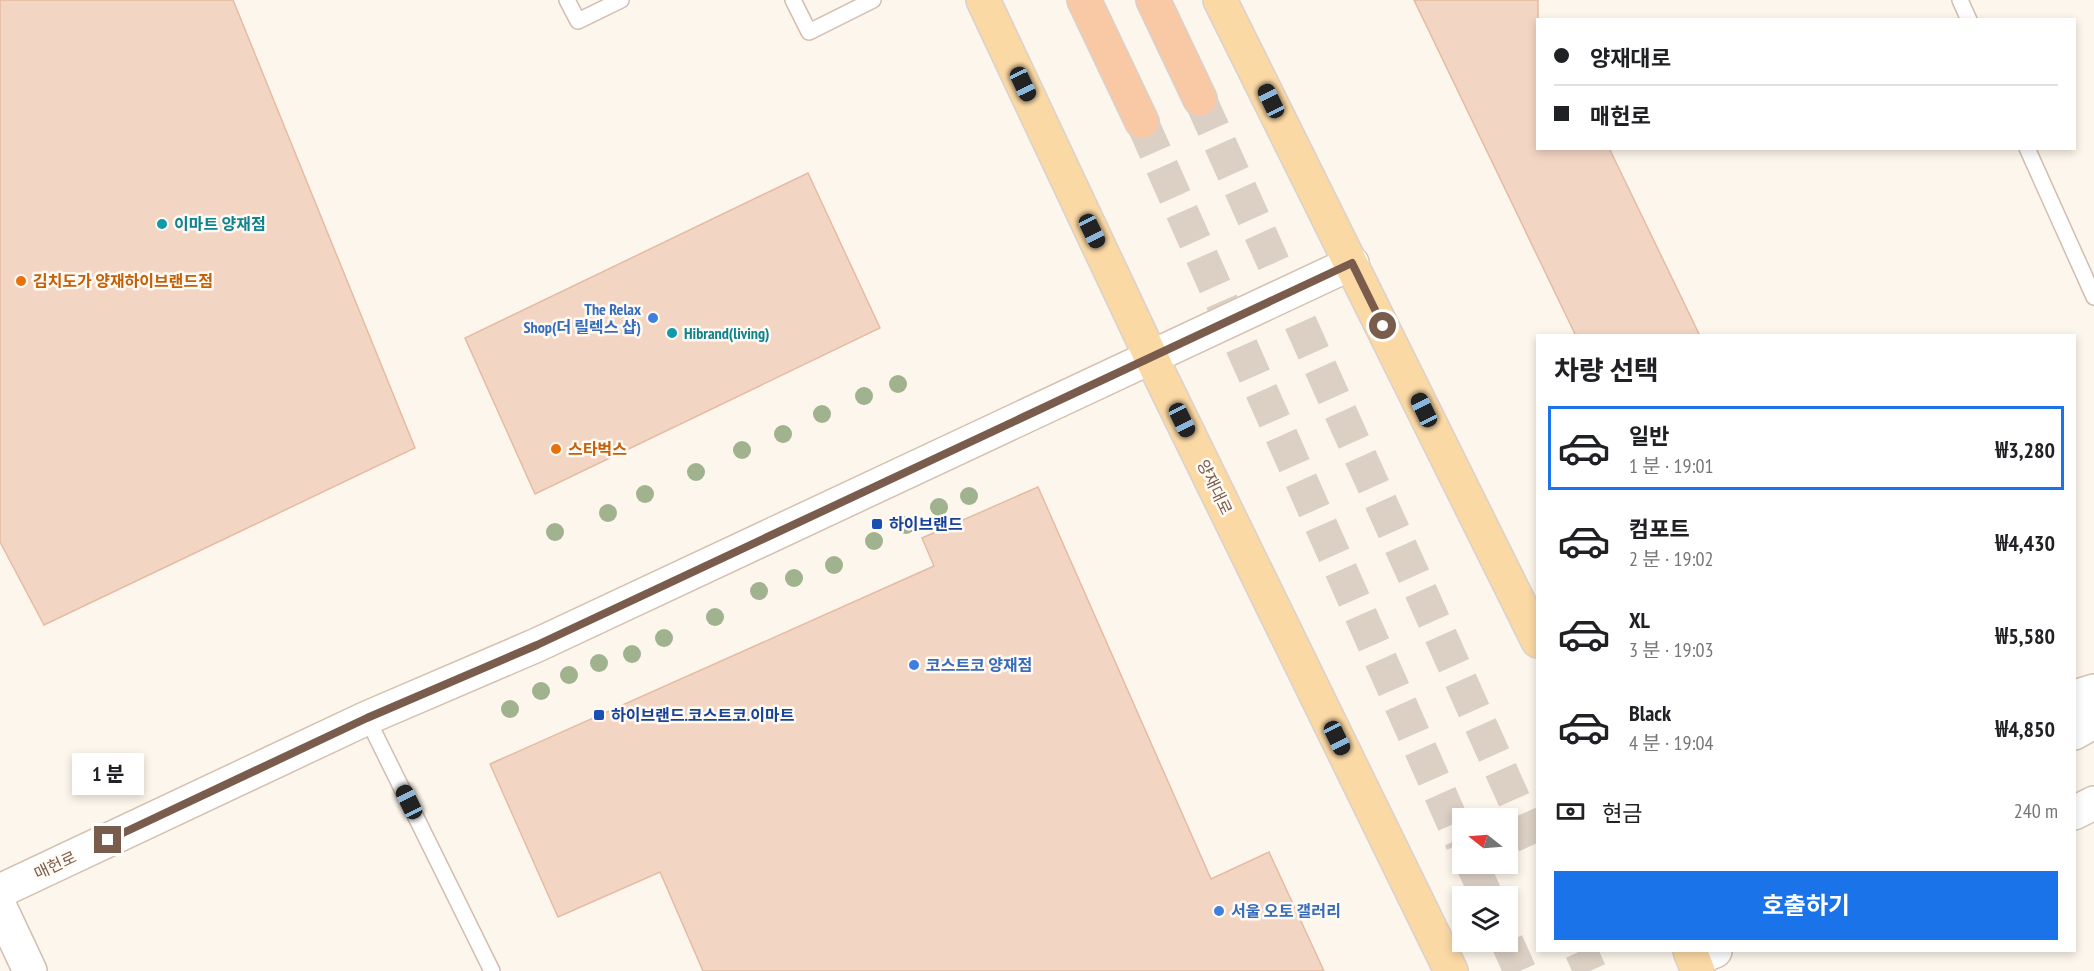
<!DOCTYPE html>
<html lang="ko">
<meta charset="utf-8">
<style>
body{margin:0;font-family:"PT Sans Narrow","Noto Sans KR",sans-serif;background:#f2f2f2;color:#202124;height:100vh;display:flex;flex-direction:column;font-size:22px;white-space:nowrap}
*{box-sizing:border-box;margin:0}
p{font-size:20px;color:#757577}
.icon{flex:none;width:33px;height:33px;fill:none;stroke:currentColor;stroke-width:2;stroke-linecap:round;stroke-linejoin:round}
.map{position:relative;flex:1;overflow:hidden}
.details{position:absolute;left:1536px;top:334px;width:540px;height:618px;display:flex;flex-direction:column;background:#fff;border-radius:0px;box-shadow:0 3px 9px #0003}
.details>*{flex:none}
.top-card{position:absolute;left:1536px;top:18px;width:540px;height:132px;border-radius:0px;box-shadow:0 3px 9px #0003;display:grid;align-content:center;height:132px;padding:0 18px;background:#fff}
.needle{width:39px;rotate:287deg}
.fabs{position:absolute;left:1452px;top:808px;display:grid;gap:12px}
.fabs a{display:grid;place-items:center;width:66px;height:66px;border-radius:0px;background:#fff;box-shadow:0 3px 9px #0003;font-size:30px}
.end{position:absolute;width:27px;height:27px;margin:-14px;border:8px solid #7a5c4d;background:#fff;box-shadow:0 0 0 3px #fff}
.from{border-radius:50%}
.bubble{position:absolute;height:42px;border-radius:0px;background:#fff;box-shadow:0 3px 9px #0003;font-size:20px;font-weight:700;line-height:42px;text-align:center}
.car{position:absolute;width:18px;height:36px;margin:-18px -9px;border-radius:8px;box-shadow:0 0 4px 2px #0007;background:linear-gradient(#222 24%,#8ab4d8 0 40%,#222 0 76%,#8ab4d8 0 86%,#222 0)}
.top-card b{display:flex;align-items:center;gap:21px;height:57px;font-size:22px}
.top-card b+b{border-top:2px solid #e0e0e0}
.top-card i{width:15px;height:15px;background:#202124}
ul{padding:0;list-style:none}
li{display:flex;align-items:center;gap:18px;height:84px;margin:0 12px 9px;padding:0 6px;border:3px solid transparent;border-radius:0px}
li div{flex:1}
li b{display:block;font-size:22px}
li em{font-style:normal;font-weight:700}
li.active{border-color:#1a73e8}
li>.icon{width:54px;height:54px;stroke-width:1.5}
h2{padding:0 18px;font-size:27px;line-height:72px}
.pay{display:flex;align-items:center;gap:15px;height:66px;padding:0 18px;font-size:22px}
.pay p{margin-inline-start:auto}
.button{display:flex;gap:12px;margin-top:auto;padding:12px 18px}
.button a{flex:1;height:69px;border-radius:0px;background:#1a73e8;color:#fff;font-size:24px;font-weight:700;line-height:69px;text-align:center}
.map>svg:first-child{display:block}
.building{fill:#f3d5c3;stroke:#e6bba3;stroke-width:1.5}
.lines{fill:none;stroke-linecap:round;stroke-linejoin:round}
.trunk-tunnel{stroke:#dcd0c4;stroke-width:33;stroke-dasharray:33 16;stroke-linecap:butt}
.service-casing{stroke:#d1beb0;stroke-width:18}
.tertiary-casing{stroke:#d1beb0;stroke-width:36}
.secondary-casing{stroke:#d6c0b0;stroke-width:36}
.primary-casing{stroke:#dad1cd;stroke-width:36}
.trunk-casing{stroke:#dad1cd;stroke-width:36}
.service{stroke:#fff;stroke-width:15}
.tertiary{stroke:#fff;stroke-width:33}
.secondary{stroke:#fff;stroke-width:33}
.primary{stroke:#fbd9a5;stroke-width:33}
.trunk{stroke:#f9c8a4;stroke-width:33}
.tree{fill:#a0b28e}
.route{stroke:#7a5c4d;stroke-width:8}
.culture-dot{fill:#0f9aa8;stroke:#fffaf3;stroke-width:2}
.food-dot{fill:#e8710a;stroke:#fffaf3;stroke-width:2}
.shop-dot{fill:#3f7fe0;stroke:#fffaf3;stroke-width:2}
.transit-dot{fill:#1a4fb4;stroke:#fffaf3;stroke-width:2}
.labels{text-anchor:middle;stroke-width:5;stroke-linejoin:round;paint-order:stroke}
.culture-label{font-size:16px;font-weight:bold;fill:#0d838f;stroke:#fffaf3;text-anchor:start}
.food-label{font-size:16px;font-weight:bold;fill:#c56008;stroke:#fffaf3;text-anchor:start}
.shop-label{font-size:16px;font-weight:bold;fill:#366cbe;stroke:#fffaf3;text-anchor:start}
.street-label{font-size:16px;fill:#7a5c4d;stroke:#fffaf3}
.transit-label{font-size:16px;font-weight:bold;fill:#164399;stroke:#fffaf3;text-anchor:start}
</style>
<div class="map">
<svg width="2094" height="971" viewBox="0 0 2094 971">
<rect width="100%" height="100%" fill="#fdf6ec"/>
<g class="building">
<polygon points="0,0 233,0 415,448 44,625 0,542"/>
<polygon points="1414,0 1538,0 1538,148 1609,148 1700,336 1576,336"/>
<polygon points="808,173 880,328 535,494 465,338"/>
<polygon points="1038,487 1211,879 1269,852 1324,971 703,971 660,872 558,917 490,764 934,566 922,538"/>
</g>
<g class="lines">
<g class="trunk-tunnel">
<polyline points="1200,99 1538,853"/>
<polyline points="1142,122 1462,843"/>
<polyline points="1472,864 1487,897"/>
<polyline points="1507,942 1520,971"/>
<polyline points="1581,951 1590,971"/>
</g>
<defs>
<g id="service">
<polyline points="567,0 578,21 621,0"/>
<polyline points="793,0 809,32 873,0"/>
<polyline points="1960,0 1969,20"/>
<polyline points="2027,148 2094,297"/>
<polyline points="367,718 492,971"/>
</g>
<polyline id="tertiary" points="0,907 30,971"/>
<g id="secondary">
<polyline points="2074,697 2094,691"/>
<polyline points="2074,733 2094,722"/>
<polyline points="2074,813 2094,803"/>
<polyline points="0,891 367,718 537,645 1352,263"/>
<polyline points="1694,959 1715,951"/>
</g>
<g id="primary">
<polyline points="983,0 1151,357 1451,971"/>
<polyline points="1220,0 1538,641"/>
<polyline points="1690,951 1698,971"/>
</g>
<g id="trunk">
<polyline points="1084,0 1142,122"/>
<polyline points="1153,0 1200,99"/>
</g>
</defs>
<use href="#service" class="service-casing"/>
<use href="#tertiary" class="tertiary-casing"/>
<use href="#secondary" class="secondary-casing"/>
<use href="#primary" class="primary-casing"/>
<use href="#trunk" class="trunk-casing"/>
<use href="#service" class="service"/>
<use href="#tertiary" class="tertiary"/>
<use href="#secondary" class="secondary"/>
<use href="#primary" class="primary"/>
<use href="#trunk" class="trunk"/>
</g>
<g class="tree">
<circle cx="898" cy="384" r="9"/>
<circle cx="864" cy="396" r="9"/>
<circle cx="822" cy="414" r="9"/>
<circle cx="783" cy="434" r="9"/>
<circle cx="742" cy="450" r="9"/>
<circle cx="696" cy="472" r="9"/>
<circle cx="645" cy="494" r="9"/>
<circle cx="969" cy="496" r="9"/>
<circle cx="939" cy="507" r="9"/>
<circle cx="608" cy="513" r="9"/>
<circle cx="906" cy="525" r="9"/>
<circle cx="555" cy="532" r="9"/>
<circle cx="874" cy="541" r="9"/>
<circle cx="834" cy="565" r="9"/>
<circle cx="794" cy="578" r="9"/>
<circle cx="759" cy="591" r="9"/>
<circle cx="715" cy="617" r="9"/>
<circle cx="664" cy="638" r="9"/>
<circle cx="632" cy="654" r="9"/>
<circle cx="599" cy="663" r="9"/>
<circle cx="569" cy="675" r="9"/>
<circle cx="541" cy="691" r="9"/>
<circle cx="510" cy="709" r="9"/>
</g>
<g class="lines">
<polyline class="route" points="108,840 367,718 537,645 1352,263 1383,326"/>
</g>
<g class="culture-dot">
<circle cx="162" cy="224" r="6"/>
<circle cx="672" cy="333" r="6"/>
</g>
<g class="food-dot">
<circle cx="21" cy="281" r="6"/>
<circle cx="556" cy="449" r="6"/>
</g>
<g class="shop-dot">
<circle cx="653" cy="318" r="6"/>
<circle cx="914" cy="665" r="6"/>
<circle cx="1219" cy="911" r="6"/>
</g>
<g class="transit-dot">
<rect x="871" y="518" width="12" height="12" rx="3"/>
<rect x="593" y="709" width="12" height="12" rx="3"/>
</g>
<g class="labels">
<g class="culture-label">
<text x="174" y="230">이마트 양재점</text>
<text x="684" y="339">Hibrand(living)</text>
</g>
<g class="food-label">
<text x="33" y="287">김치도가 양재하이브랜드점</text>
<text x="568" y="455">스타벅스</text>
</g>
<g class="shop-label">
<text x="641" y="315" text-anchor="end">The Relax<tspan x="641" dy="18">Shop(더 릴렉스 샵)</tspan></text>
<text x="926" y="671">코스트코 양재점</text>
<text x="1231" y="917">서울 오토 갤러리</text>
</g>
<g class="street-label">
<text transform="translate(1215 487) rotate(64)" y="6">양재대로</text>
<text transform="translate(55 865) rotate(-25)" y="6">매헌로</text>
</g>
<g class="transit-label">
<text x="889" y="530">하이브랜드</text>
<text x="611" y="721">하이브랜드.코스트코.이마트</text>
</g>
</g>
</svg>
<div class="fabs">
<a><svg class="needle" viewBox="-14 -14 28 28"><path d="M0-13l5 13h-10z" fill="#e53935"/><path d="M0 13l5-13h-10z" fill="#757577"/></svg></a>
<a><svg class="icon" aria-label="layers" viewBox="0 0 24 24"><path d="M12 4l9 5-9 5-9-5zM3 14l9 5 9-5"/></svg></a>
</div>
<i class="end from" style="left:1383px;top:326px"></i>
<i class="end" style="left:108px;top:840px"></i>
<div class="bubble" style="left:72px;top:753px;width:72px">1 분</div>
<i class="car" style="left:1023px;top:84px;rotate:155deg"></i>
<i class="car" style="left:1271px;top:101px;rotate:334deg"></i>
<i class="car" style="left:1092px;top:231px;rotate:154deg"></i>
<i class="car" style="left:1424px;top:410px;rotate:334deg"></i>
<i class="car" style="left:1182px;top:420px;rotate:154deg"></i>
<i class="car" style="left:1337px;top:738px;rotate:154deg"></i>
<i class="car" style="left:409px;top:802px;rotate:334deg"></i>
<div class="top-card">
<b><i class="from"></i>양재대로</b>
<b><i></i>매헌로</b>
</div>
<section class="details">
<h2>차량 선택</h2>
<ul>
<li class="active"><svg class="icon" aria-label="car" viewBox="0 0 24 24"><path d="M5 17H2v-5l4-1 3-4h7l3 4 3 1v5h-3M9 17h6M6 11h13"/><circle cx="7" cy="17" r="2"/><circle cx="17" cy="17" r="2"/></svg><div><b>일반</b><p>1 분 · 19:01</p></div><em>₩3,280</em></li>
<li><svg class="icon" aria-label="car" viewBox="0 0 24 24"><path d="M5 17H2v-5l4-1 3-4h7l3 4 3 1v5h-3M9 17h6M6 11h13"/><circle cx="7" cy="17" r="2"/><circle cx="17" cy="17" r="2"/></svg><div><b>컴포트</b><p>2 분 · 19:02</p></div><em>₩4,430</em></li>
<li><svg class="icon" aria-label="car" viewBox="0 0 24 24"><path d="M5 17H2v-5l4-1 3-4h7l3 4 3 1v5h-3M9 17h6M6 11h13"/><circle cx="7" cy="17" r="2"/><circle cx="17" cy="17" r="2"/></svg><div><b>XL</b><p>3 분 · 19:03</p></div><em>₩5,580</em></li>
<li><svg class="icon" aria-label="car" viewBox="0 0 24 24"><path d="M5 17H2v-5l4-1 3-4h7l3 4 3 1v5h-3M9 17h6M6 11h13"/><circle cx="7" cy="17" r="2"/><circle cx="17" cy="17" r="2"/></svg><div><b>Black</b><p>4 분 · 19:04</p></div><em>₩4,850</em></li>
</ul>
<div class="pay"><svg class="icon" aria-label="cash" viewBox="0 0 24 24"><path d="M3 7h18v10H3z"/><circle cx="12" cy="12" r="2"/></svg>현금<p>240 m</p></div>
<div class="button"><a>호출하기</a></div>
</section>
</div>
